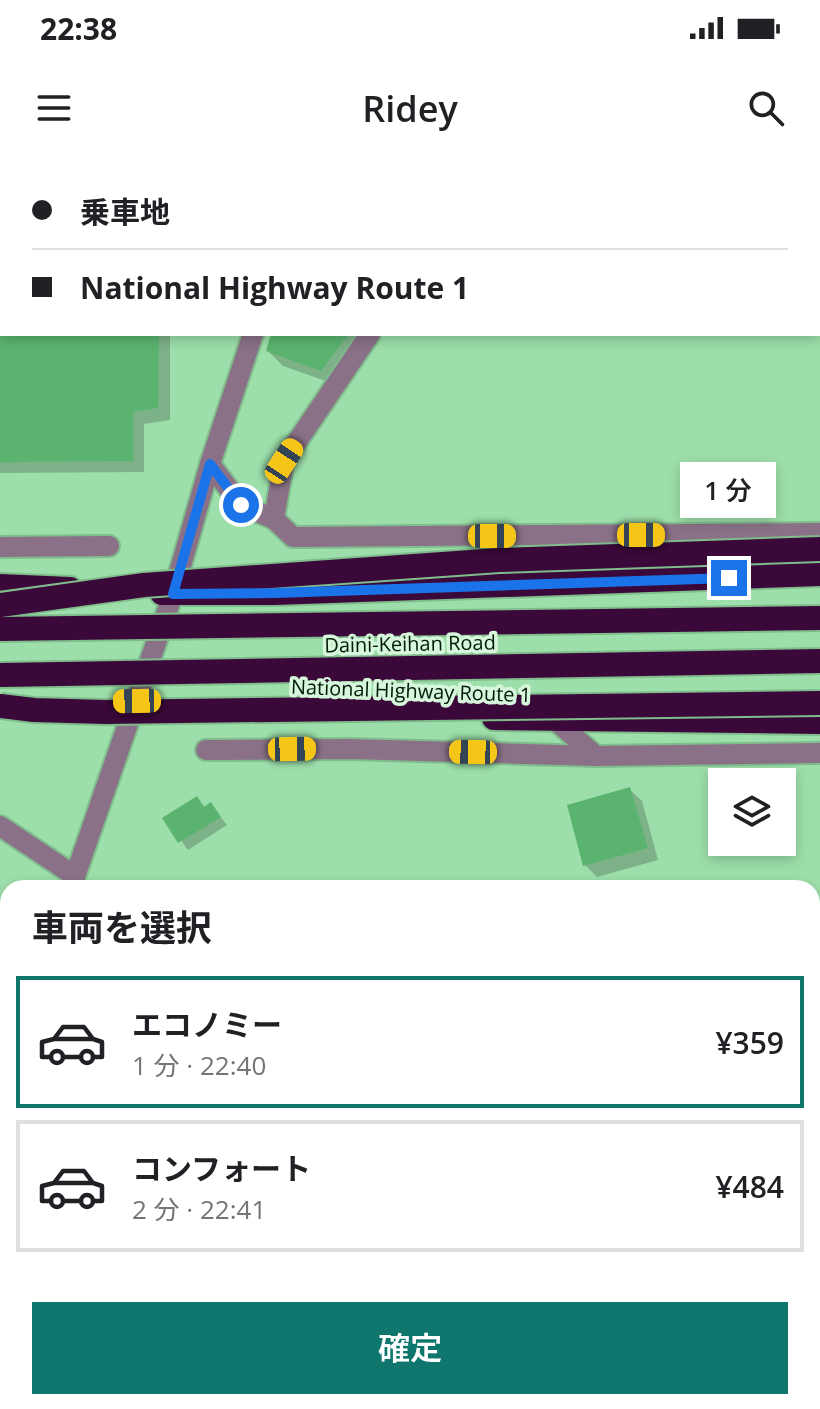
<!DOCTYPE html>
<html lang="ja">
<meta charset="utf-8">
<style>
body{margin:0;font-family:"Open Sans","Noto Sans JP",sans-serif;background:#f6f6f6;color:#202124;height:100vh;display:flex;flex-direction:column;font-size:30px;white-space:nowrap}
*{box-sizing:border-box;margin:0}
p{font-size:26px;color:#757577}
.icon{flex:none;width:44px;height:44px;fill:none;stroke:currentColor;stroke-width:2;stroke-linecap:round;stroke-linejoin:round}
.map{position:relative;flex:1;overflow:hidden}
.details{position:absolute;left:0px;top:720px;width:820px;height:530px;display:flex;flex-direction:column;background:#fff;border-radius:24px 24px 0 0;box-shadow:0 4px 12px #0003}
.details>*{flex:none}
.banner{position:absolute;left:0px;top:0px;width:820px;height:176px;box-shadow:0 4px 12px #0003;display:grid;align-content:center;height:176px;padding:0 32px;background:#fff}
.buttons{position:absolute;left:708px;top:608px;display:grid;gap:16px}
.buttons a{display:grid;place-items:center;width:88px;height:88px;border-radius:0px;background:#fff;box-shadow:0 4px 12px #0003;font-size:40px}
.end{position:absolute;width:36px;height:36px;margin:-18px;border:10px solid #1a73e8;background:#fff;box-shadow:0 0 0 4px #fff}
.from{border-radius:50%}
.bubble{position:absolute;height:56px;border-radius:0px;background:#fff;box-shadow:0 4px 12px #0003;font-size:26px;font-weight:600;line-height:56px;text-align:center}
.car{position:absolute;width:24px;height:48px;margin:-24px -12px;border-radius:10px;box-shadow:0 0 6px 2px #0007;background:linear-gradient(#f5c518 24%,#345 0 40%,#f5c518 0 76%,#345 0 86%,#f5c518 0)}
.banner b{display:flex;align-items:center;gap:28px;height:76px;font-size:30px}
.banner b+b{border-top:2px solid #e0e0e0}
.banner i{width:20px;height:20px;background:#202124}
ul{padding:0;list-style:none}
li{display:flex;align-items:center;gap:24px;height:132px;margin:0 16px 12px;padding:0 16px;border:4px solid #e0e0e0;border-radius:0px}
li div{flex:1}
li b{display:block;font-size:30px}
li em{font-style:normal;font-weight:600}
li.current{border-color:#0f766e}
li>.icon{width:72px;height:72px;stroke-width:1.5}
h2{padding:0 32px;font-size:36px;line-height:96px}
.button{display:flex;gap:16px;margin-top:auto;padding:16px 32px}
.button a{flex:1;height:92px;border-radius:0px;background:#0f766e;color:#fff;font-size:32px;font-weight:600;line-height:92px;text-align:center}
.status{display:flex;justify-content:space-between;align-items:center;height:56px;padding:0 40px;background:#fff;direction:ltr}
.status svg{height:22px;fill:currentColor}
header{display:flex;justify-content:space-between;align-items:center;height:104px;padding:0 32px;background:#fff;font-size:36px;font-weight:600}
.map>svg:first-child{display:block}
.shadow{fill:#0003}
.building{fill:#5ab470}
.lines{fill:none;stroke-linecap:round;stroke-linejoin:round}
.minor-casing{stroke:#81bc8d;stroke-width:24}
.highway-casing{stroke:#81bc8d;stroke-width:28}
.minor{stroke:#8a7187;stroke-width:20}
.highway{stroke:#3a0839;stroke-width:24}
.highway-bridge-casing{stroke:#81bc8d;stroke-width:28;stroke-linecap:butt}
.highway-bridge{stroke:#3a0839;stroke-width:24}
.route{stroke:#1a73e8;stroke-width:10}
.labels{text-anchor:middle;stroke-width:7;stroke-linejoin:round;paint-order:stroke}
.street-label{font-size:20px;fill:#021b08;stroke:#d7f7dc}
</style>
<div class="status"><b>22:38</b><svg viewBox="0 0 49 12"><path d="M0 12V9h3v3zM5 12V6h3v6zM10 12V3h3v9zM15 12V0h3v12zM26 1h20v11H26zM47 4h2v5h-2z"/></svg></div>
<header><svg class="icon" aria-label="menu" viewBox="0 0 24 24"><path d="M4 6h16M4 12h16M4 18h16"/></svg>Ridey<svg class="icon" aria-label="search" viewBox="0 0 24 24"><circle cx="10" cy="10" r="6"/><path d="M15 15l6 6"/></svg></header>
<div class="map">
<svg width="820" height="1249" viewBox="0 0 820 1249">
<rect width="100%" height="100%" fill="#9ddfaa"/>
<g class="shadow">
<polygon points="440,0 474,0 440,2"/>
<polygon points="0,5 2,174 170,174 170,260 144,264 144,312 0,313"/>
<polygon points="274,174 376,174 337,225 283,206 268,191"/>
<polygon points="630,630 642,641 658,700 597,717 585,705"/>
<polygon points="197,639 206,648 211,645 227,665 188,690 165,658"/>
<polygon points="812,1020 820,1022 820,1079 812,1083"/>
<polygon points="8,1206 8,1238 0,1239 0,1207"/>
<polygon points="563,1242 683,1242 685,1249 553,1249 567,1246"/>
</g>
<g class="building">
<polygon points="0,174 159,174 158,248 133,252 133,301 0,302"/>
<polygon points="271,174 349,174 321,211 266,191"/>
<polygon points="630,627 648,688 583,706 567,645"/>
<polygon points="197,636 204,647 211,642 221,657 178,683 162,658"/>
<polygon points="812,1018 819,1018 820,1027 820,1063 812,1066"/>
<polygon points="8,1149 8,1200 3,1201 0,1162"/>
<polygon points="8,1204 8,1229 0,1231 0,1205"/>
<polygon points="583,1242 675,1242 676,1249 551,1249 551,1246"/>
</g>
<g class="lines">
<defs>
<g id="minor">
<polyline points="808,0 811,2"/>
<polyline points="313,2 313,0"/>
<polyline points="429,2 429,0"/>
<polyline points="370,174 284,301 274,359 293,377 820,373"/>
<polyline points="210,304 241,345 274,359"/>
<polyline points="0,387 109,386"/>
<polyline points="555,560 596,596"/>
<polyline points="206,590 350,589 596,596 820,593"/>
<polyline points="0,666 75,716"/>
<polyline points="71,728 173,434 210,304 253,174"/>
<polyline points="0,926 8,903"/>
<polyline points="812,1007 820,1006"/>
<polyline points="124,1249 200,1242"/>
</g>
<g id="highway">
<polyline points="0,426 70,429"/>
<polyline points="162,433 275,433 820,414"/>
<polyline points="494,558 820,562"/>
</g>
</defs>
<use href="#minor" class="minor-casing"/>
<use href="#highway" class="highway-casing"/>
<use href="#minor" class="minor"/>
<use href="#highway" class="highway"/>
<defs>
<g id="highway-bridge">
<polyline points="0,445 144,425 499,400 820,389"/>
<polyline points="0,469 820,458"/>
<polyline points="0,515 820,501"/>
<polyline points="0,546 34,550 105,552 820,543"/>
</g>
</defs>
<use href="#highway-bridge" class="highway-bridge-casing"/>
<use href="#highway-bridge" class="highway-bridge"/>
</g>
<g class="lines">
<polyline class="route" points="241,345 210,304 173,434 275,433 729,418"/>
</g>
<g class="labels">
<g class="street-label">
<text transform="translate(410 484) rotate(-1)" y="7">Daini-Keihan Road</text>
<text transform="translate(411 531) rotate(2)" y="7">National Highway Route 1</text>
</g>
</g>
</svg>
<div class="buttons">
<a><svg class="icon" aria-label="layers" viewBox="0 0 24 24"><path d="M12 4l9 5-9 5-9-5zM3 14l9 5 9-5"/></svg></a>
</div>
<i class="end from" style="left:241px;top:345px"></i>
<i class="end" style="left:729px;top:418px"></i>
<div class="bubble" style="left:680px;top:302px;width:96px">1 分</div>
<i class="car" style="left:284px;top:301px;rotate:33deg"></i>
<i class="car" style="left:641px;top:375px;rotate:90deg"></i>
<i class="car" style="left:492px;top:376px;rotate:90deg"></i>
<i class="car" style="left:137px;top:541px;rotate:269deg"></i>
<i class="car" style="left:292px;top:589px;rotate:89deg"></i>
<i class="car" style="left:473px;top:592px;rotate:271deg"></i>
<div class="banner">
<b><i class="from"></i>乗車地</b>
<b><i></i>National Highway Route 1</b>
</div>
<section class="details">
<h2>車両を選択</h2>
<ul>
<li class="current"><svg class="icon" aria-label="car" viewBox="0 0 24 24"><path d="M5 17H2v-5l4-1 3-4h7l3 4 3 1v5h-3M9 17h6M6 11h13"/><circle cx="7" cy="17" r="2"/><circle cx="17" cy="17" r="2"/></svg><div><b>エコノミー</b><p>1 分 · 22:40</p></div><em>¥359</em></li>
<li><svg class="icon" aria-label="car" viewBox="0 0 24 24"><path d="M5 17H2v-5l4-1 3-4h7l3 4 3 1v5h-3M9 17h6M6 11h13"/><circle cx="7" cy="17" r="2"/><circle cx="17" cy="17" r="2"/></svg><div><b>コンフォート</b><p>2 分 · 22:41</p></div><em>¥484</em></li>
</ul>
<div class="button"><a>確定</a></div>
</section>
</div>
